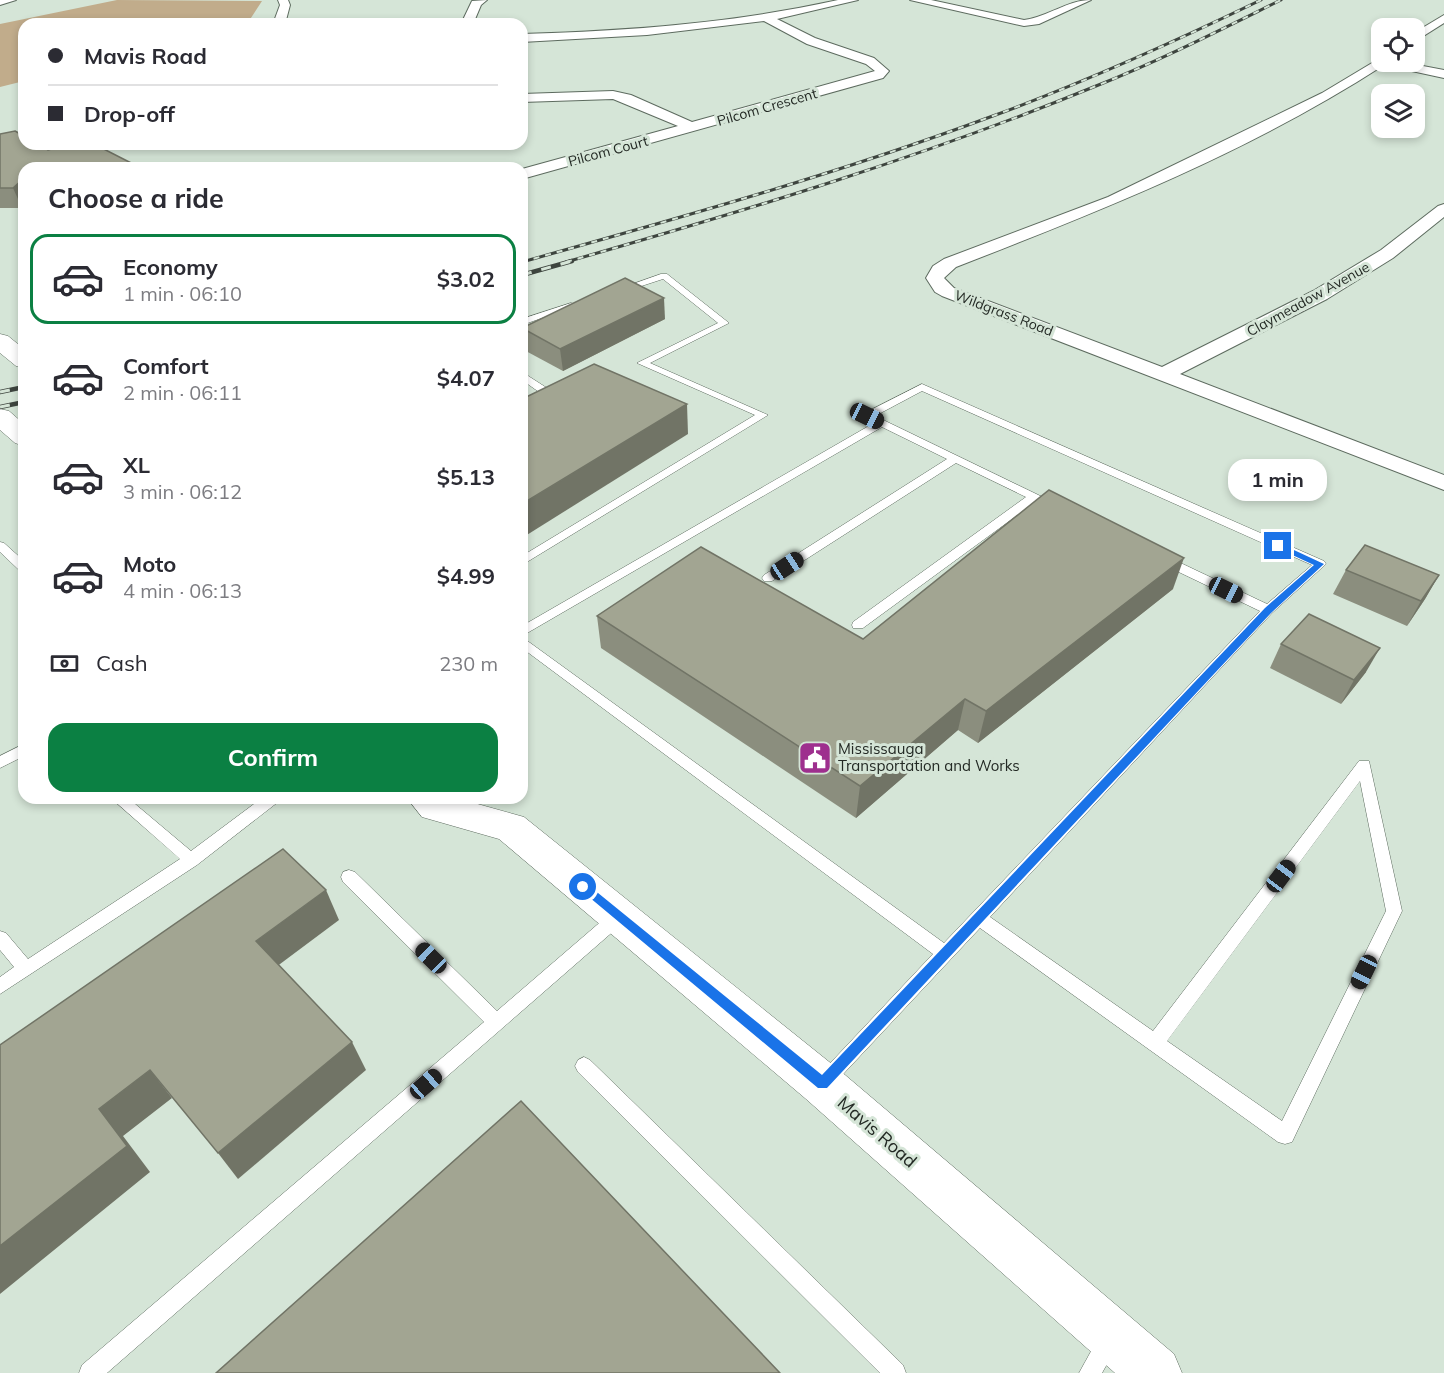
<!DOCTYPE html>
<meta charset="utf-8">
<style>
body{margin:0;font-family:Mulish,sans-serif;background:#f7f7f7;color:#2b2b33;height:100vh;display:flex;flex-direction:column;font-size:22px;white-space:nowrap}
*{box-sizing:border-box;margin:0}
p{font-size:20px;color:#7c7c81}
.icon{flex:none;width:33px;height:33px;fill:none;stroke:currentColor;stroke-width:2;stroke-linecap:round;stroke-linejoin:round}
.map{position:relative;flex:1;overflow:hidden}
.panel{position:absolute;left:18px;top:162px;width:510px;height:642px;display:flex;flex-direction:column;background:#fff;border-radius:18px;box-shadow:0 3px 9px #0003}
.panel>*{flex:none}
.guide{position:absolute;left:18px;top:18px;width:510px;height:132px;border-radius:18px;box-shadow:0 3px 9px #0003;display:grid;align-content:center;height:132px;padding:0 30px;background:#fff}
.tools{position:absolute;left:1371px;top:18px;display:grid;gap:12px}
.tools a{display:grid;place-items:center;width:54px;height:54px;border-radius:12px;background:#fff;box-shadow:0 3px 9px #0003;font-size:30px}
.end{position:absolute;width:27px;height:27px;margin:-14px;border:8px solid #1a73e8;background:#fff;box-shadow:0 0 0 3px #fff}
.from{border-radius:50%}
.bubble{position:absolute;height:42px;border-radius:18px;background:#fff;box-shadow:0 3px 9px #0003;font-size:20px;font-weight:700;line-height:42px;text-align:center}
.car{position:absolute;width:18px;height:36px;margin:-18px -9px;border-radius:8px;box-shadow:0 0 4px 2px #0007;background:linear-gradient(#222 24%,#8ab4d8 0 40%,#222 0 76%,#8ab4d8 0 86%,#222 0)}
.guide b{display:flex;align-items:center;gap:21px;height:57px;font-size:22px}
.guide b+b{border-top:2px solid #e1e1e2}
.guide i{width:15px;height:15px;background:#2b2b33}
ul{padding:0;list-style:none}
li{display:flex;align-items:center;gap:18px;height:90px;margin:0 12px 9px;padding:0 18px;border:3px solid transparent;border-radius:18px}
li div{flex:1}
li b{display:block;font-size:22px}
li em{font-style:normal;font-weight:700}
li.current{border-color:#0b8043}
li>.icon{width:54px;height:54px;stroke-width:1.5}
h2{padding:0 30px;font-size:27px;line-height:72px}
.pay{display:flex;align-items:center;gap:15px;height:66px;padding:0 30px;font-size:22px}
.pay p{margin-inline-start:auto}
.primary-button{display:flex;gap:12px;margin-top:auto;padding:12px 30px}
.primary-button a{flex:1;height:69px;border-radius:18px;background:#0b8043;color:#fff;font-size:24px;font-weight:700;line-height:69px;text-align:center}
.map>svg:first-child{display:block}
.green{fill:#c1ac8b}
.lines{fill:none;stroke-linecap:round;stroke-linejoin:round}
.service-casing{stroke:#5d6b5f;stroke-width:1}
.minor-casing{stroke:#5d6b5f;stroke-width:2}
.secondary-casing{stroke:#5d6b5f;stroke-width:1}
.service{fill:#fff;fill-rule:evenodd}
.minor{fill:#fff;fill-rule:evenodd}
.secondary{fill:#fff;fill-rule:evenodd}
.rail-far1-casing{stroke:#3e453f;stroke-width:3}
.rail-casing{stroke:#3e453f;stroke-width:4.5}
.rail-far1{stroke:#d5e5d7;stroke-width:2;stroke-dasharray:6;stroke-linecap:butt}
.rail{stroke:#d5e5d7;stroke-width:3;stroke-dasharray:10;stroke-linecap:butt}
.wall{fill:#8b8e7e}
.shaded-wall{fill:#717466}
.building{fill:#a2a592;stroke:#717466;stroke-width:1.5}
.route{fill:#1a73e8}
.labels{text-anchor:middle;stroke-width:6;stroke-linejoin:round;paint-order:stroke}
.far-street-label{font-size:14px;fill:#232924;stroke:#d5e5d7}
.poi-label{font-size:15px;fill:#232924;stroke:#d5e5d7;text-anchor:start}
.near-street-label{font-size:18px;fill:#232924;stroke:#d5e5d7}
</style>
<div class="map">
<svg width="1444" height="1373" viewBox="0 0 1444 1373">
<rect width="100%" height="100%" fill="#d5e5d7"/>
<polygon class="green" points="117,0 262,1 247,24 24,24 24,81 0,87 0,24"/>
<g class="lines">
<defs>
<g id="service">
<polygon points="661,274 667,274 729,323 650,363 768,415 522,565 522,556 755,415 637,363 718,323 663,279 620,293 616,290"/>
<polygon points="571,303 578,305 522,325 522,319"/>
<polygon points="522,372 550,390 550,394 522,407 522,400 539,392 522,380"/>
<path d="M 922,384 L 1324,561 L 1326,564 L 1272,613 L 990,917 L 1153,1031 L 1359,761 L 1369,761 L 1402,911 L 1292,1142 L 1285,1144 L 1278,1142 L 980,928 L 832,1086 L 826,1089 L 820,1086 L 817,1080 L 820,1074 L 933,954 L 522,648 L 522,637 L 944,943 L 1260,611 L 1160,563 L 1158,560 L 1160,557 L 1168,557 L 1267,604 L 1312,565 L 922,391 L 875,416 L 1059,505 L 1059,509 L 1051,509 L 1035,502 L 863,628 L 853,628 L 852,625 L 853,622 L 1026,497 L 956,463 L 772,581 L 764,581 L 762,578 L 764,575 L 947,459 L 882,427 L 522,636 L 522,626 L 874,423 L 863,418 L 863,414 ZM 1360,781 L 1386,911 L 1282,1121 L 1167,1041 Z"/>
<polygon points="0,542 4,543 24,561 24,572 20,571 0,552"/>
<polygon points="24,744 24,756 0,768 0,756"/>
<polygon points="111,798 128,798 191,851 262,798 280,798 278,802 197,865 0,994 0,977 14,967 0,950 0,931 6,933 28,959 180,859"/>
<polygon points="349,870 355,872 497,1011 612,912 618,910 624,912 626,917 624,922 107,1373 79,1373 82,1365 484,1022 343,882 341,877 343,872"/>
<polygon points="584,1057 590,1060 903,1365 906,1373 880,1373 578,1072 575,1066 578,1060"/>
<polygon points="1108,1332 1116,1335 1119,1343 1102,1373 1079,1373 1100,1335"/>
</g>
<g id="minor">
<polygon points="0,0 16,0 0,5"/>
<polygon points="278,0 288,0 290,5 285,24 273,24 280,5"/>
<polygon points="487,0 481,5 473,24 461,24 472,1"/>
<path d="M 838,0 L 858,0 L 777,19 L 815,38 L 874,58 L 889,71 L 883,78 L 522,179 L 522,169 L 678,126 L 613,99 L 522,102 L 522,94 L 613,91 L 631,95 L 692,122 L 875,71 L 866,64 L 807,44 L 764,21 L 647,35 L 522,42 L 522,34 C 628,31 734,23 838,0 Z"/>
<path d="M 910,0 L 931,0 L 1024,20 C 1048,17 1067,0 1091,0 L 1039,24 L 1024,26 Z"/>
<polygon points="1444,15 1444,23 1414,42 1414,33"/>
<path d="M 1382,57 L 1382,62 L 1402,62 L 1444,70 L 1444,78 L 1384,65 C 1251,151 1103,210 956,267 L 944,278 L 954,288 L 1162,367 L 1313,291 L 1381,250 L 1438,206 L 1444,204 L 1444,217 L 1393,258 L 1327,299 L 1180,374 L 1444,475 L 1444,490 L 942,296 L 935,292 L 926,278 L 933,266 L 944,259 L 1108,197 L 1322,93 Z"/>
</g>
<g id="secondary">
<polygon points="0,334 8,336 24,349 24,368 16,366 0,353"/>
<polygon points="0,409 9,411 24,424 24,446 15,443 0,430"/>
<polygon points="407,798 456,798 524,817 838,1069 1174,1354 1182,1373 1115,1373 806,1099 499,839 422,817"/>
</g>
</defs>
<use href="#service" class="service-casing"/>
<use href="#minor" class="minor-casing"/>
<use href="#secondary" class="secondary-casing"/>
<use href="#service" class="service"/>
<use href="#minor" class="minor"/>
<use href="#secondary" class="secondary"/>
<defs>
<g id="rail-far1">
<path d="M 522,262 C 679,218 837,174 990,117 C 1083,83 1172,43 1261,0"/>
<path d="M 566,262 C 745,211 923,157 1096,86 C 1159,61 1220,30 1281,0"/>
</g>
<g id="rail">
<polyline points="522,262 526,261"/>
<polyline points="522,275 572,261"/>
<polyline points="0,392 24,387"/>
<polyline points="0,407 24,402"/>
</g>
</defs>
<use href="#rail-far1" class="rail-far1-casing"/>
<use href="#rail" class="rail-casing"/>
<use href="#rail-far1" class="rail-far1"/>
<use href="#rail" class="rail"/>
</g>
<g class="wall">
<polygon points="0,134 48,150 141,168 24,168 24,205 22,208 0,208"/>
<polygon points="665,319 563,371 524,350 522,328"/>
<polygon points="1346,570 1439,575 1425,599 1407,626 1333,594"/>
<polygon points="1173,589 978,743 958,730 856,818 601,648 597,616 863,639"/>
<polygon points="1281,644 1366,672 1341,704 1270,668"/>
</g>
<g class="shaded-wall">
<polygon points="24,178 24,205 22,208 13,188"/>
<polygon points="664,298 665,319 563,371 560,349"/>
<polygon points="687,404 688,434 522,538 522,504"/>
<polygon points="1184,558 1173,589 978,743 986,711"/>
<polygon points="1439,575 1425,599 1407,626 1421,601"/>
<polygon points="1380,648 1366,672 1341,704 1354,680"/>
<polygon points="965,699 958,730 856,818 860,786"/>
<polygon points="326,890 339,920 272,970 256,941"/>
<polygon points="352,1042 366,1070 238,1179 218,1153"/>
<polygon points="150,1070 172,1098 123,1136 150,1172 0,1294 0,1246 99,1109"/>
</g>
<g class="building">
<polygon points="15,131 24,136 24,144 38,144 48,150 72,144 94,144 141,168 46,168 40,164 35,168 24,168 24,178 13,188 0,188 0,134"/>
<polygon points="625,278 664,298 560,349 522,328"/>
<polygon points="594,364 687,404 522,504 522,399"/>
<polygon points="1049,490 1184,558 986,711 965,699 860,786 597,616 701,547 863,639"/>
<polygon points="1365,545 1439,575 1421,601 1346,570"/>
<polygon points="1309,614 1380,648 1354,680 1281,644"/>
<polygon points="283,849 326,890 256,941 352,1042 218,1153 150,1070 99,1109 127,1146 0,1246 0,1045"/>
<polygon points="521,1101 780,1373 216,1373"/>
</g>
<polygon class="route" points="1275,544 1281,544 1324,564 1271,613 827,1088 818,1088 577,887 583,882 587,884 822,1075 1265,608 1314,565 1275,547"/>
<defs>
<symbol id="civic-square" viewBox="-11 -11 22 22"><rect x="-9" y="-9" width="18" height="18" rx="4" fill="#9e2f8e" stroke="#d5e5d7"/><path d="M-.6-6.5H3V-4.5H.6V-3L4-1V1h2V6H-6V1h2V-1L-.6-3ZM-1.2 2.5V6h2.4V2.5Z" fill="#fff"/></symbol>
</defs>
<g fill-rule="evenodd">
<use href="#civic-square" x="796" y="739" width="38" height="38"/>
</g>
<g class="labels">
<g class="far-street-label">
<text transform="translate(767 107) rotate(-16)" y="5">Pilcom Crescent</text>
<text transform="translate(608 151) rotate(-15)" y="5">Pilcom Court</text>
<text transform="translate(1308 299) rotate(-29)" y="5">Claymeadow Avenue</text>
<text transform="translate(1004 313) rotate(21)" y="5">Wildgrass Road</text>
</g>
<g class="poi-label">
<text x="838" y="754">Mississauga<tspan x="838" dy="17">Transportation and Works</tspan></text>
</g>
<g class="near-street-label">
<text transform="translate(877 1132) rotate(41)" y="6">Mavis Road</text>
</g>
</g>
</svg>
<div class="tools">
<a><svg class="icon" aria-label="locate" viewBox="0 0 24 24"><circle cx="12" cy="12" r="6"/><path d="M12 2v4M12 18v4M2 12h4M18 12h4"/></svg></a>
<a><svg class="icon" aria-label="layers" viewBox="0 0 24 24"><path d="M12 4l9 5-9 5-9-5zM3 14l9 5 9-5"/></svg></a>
</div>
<i class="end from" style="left:583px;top:887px"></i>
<i class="end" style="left:1278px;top:546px"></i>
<div class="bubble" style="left:1228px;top:459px;width:99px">1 min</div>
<i class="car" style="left:867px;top:416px;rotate:116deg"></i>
<i class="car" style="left:787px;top:566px;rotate:57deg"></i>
<i class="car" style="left:1226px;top:590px;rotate:116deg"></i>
<i class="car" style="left:1281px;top:876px;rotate:37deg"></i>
<i class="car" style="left:431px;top:958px;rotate:314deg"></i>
<i class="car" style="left:1364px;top:972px;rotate:206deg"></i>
<i class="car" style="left:426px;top:1084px;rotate:49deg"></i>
<div class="guide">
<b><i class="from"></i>Mavis Road</b>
<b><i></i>Drop-off</b>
</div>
<section class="panel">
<h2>Choose a ride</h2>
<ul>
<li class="current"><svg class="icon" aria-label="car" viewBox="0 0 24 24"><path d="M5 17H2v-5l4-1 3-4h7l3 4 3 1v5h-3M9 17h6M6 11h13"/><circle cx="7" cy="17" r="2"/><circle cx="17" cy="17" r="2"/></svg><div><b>Economy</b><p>1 min · 06:10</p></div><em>$3.02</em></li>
<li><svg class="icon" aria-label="car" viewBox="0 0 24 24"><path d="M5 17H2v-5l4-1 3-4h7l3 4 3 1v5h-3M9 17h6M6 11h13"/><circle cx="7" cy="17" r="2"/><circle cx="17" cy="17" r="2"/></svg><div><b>Comfort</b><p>2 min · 06:11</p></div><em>$4.07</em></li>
<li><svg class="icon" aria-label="car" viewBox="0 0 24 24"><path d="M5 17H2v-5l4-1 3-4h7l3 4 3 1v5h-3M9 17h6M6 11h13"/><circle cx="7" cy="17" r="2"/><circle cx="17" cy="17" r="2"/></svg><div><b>XL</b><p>3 min · 06:12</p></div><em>$5.13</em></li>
<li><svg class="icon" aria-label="car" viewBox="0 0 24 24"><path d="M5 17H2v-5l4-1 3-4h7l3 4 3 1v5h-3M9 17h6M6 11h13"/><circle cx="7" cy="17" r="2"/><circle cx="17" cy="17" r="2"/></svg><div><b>Moto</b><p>4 min · 06:13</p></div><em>$4.99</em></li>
</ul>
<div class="pay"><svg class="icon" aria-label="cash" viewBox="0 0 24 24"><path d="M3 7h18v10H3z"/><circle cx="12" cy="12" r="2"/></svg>Cash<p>230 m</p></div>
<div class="primary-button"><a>Confirm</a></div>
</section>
</div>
